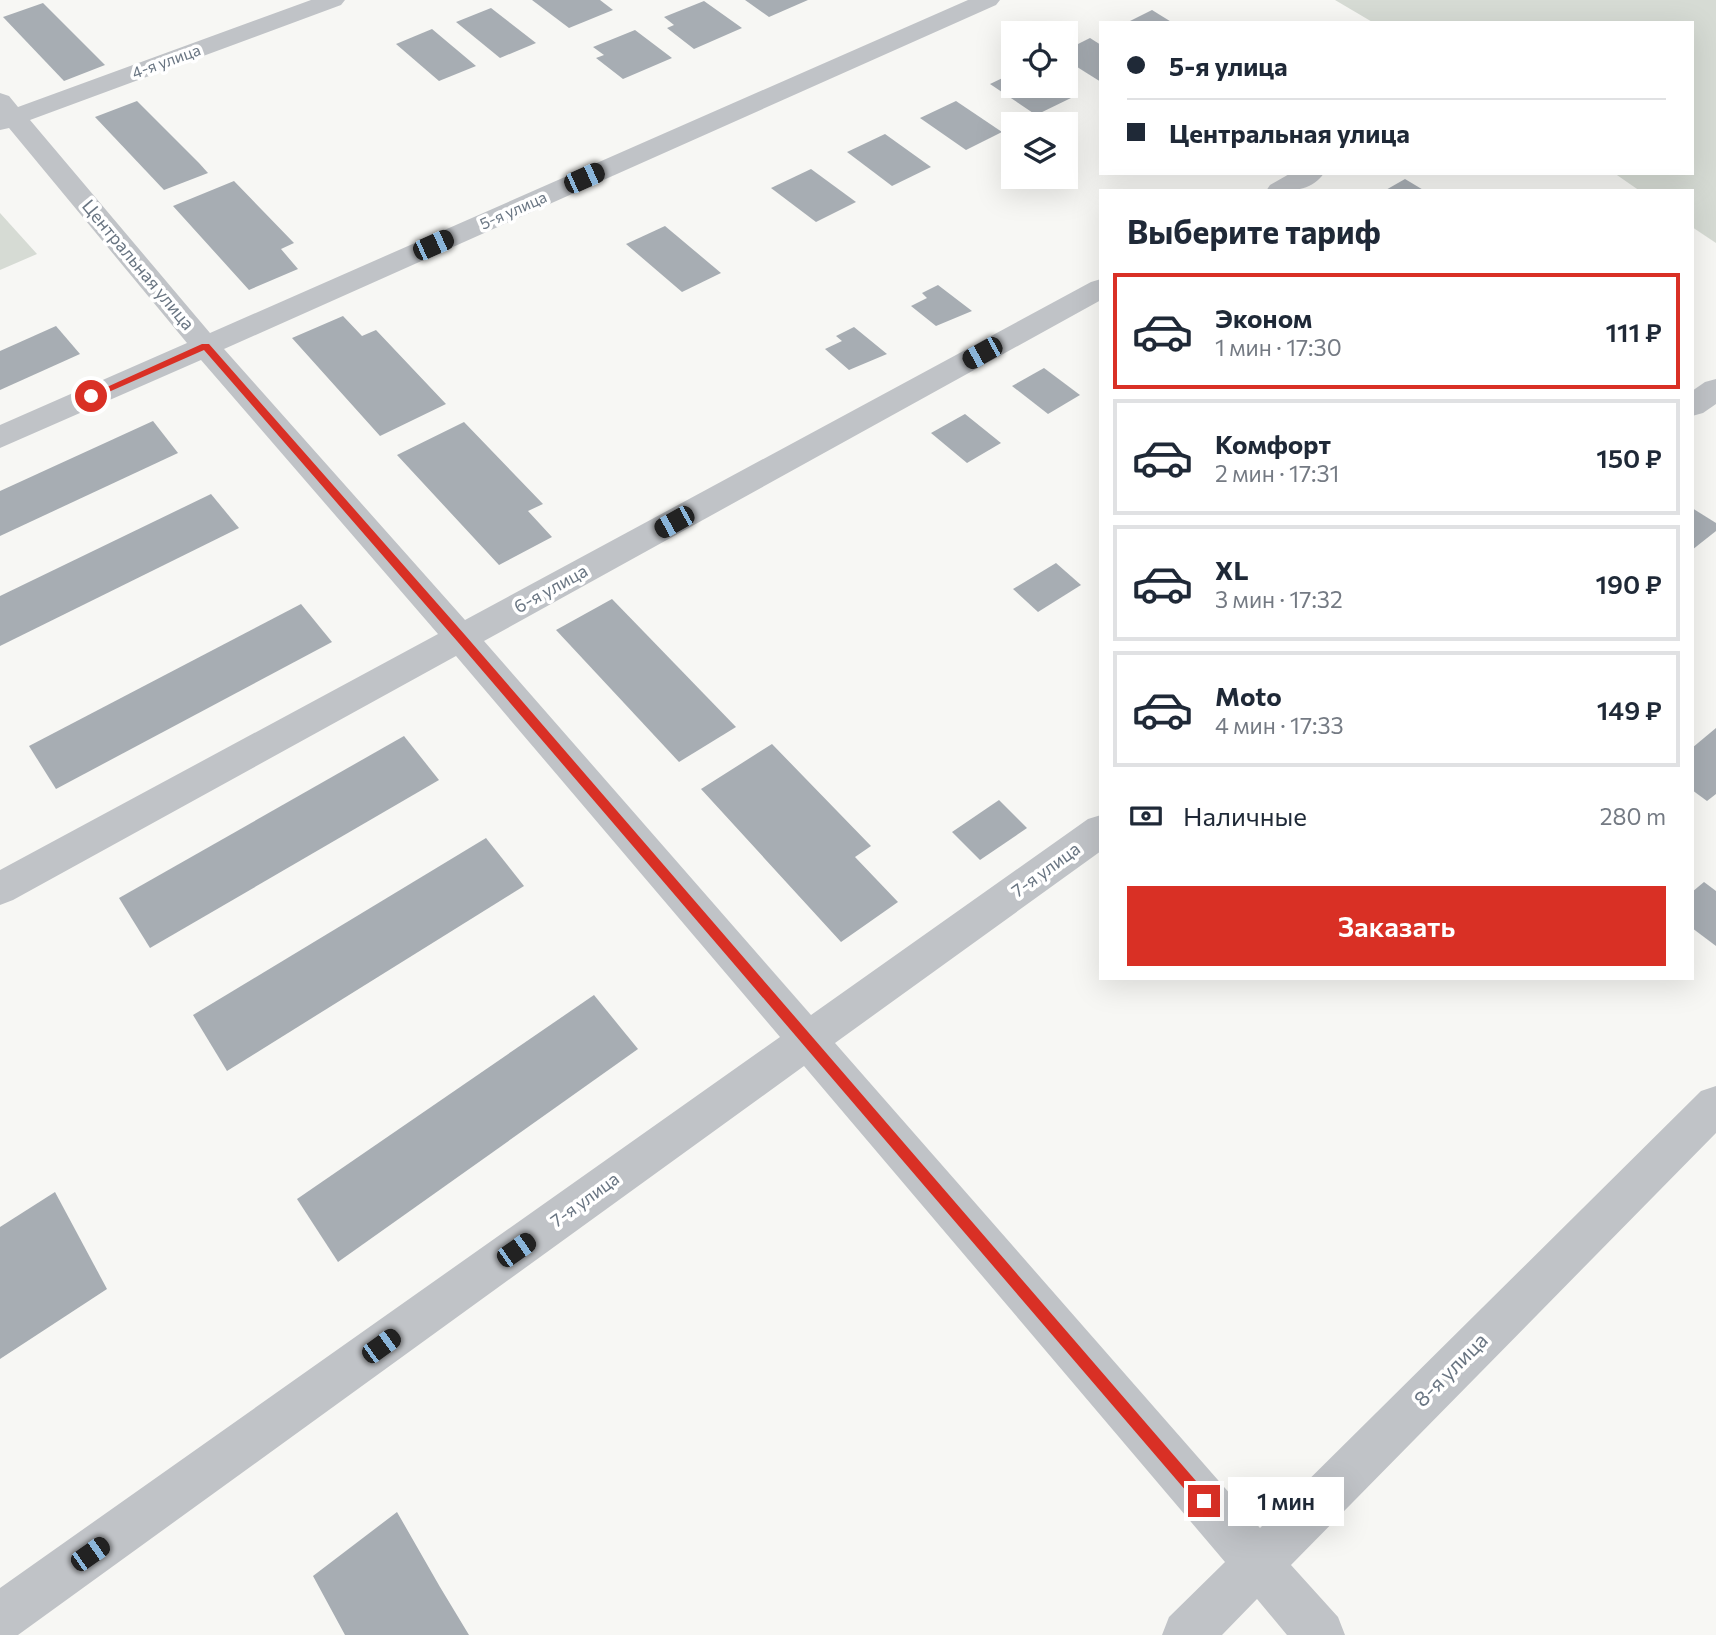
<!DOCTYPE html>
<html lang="ru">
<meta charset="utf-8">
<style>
body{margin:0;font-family:Commissioner,sans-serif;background:#f2f2f3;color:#1f2937;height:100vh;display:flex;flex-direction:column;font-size:26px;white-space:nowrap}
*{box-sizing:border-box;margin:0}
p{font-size:23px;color:#747a83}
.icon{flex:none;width:38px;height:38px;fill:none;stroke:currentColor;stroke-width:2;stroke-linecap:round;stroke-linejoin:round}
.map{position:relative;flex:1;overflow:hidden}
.panel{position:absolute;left:1099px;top:189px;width:595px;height:791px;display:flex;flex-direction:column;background:#fff;border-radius:0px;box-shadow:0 7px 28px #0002}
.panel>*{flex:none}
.hud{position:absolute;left:1099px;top:21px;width:595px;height:154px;border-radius:0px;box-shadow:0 7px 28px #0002;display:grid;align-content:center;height:154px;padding:0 28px;background:#fff}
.fabs{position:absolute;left:1001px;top:21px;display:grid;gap:14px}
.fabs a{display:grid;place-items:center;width:77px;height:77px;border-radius:0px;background:#fff;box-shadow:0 7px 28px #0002;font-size:35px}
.end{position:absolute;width:32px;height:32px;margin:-16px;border:9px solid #d93025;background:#fff;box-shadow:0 0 0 4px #fff}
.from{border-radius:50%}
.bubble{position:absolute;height:49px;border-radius:0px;background:#fff;box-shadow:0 7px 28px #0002;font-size:23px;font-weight:600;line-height:49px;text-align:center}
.car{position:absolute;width:21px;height:42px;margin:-21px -10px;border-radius:9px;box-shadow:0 0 5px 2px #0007;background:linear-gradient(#222 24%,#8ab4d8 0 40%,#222 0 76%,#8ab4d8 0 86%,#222 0)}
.hud b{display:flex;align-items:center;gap:24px;height:66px;font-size:26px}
.hud b+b{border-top:2px solid #e0e1e3}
.hud i{width:18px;height:18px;background:#1f2937}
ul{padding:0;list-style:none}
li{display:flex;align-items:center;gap:21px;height:116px;margin:0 14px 10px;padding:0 14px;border:4px solid #e0e1e3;border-radius:0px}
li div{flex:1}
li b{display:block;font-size:26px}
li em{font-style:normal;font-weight:600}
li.selected{border-color:#d93025}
li>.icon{width:63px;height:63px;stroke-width:1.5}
h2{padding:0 28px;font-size:32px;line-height:84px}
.pay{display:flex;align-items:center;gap:18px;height:77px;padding:0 28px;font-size:26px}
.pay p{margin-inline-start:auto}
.primary-button{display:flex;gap:14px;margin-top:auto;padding:14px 28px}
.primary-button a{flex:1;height:80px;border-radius:0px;background:#d93025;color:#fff;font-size:28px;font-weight:600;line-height:80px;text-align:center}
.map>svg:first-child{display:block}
.green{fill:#d6dbd4}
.building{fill:#a7adb3}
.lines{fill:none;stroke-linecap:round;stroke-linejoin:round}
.street{fill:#c0c3c7;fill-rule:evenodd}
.route{fill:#d93025}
.labels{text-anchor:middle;stroke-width:7;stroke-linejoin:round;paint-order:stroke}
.far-street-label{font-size:16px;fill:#697582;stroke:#fff}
.street-label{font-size:18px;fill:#697582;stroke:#fff}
.near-street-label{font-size:21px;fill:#697582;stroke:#fff}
</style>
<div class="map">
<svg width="1716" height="1635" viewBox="0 0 1716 1635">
<rect width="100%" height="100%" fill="#f7f7f4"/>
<g class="green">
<polygon points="1335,0 1716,0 1716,243 1692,227 1692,191 1640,191 1614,173 1692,173 1692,23 1374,23"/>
<polygon points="0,213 37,254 0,270"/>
</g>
<g class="building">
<polygon points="532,0 600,0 613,10 569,28"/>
<polygon points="745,0 808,0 769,17"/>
<polygon points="704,1 742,28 694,49 667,28 674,25 664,17"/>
<polygon points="43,3 105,65 64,81 3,17"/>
<polygon points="491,8 536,43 500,58 456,22"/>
<polygon points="1152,10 1173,23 1126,23"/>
<polygon points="432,29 476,66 439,81 396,44"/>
<polygon points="635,30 672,58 623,79 596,58 604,55 593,47"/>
<polygon points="1090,38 1101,45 1101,82 1066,60 1066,50"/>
<polygon points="1013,73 1013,86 1053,86 1071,98 1036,115 990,84"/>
<polygon points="137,101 199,163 208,173 164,190 95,117"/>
<polygon points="956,101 1002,132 966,150 920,118"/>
<polygon points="885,134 931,167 892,186 847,152"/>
<polygon points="811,169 856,202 816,222 771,188"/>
<polygon points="1405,179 1425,191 1384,191"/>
<polygon points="234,181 294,243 281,249 298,269 249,290 173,206"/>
<polygon points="665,226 721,273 682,292 626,244"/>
<polygon points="938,285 972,311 936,326 911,306 927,298 922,293"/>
<polygon points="343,316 362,336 376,330 446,404 380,436 292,338"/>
<polygon points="56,326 80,354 0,390 0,351"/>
<polygon points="854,327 887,354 849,370 825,349 842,341 836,336"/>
<polygon points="1044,368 1080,395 1048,414 1012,386"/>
<polygon points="965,414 1001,443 967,463 931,433"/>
<polygon points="153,421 178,453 0,536 0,491"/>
<polygon points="464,422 543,504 528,511 552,537 499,565 397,455"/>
<polygon points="211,494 239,528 0,646 0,596"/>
<polygon points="1692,508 1716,523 1716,531 1692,550"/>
<polygon points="1056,563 1081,585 1038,612 1013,589"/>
<polygon points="612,599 645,633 736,727 679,762 556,630"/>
<polygon points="301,604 332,642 56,789 29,746"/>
<polygon points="1716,728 1716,794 1707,801 1692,790 1692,748"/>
<polygon points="404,736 439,780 150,948 119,898"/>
<polygon points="772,744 871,846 855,857 898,902 841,942 701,789"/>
<polygon points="999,800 1027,828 980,860 952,832"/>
<polygon points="486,838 524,886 227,1071 193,1015"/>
<polygon points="1704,882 1716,891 1716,946 1692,928 1692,892"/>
<polygon points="594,995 638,1049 338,1262 297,1199"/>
<polygon points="55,1192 107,1289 0,1359 0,1227"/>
<polygon points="397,1512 440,1587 469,1635 345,1635 313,1576"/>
</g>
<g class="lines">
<g class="street">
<polygon points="311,0 345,0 341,5 30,120 210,333 968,0 1000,0 996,5 224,349 465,620 1091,282 1101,279 1101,300 484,641 811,1015 1088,819 1101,815 1101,851 835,1043 1260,1528 1701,1091 1716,1086 1716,1133 1291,1565 1338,1617 1345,1635 1287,1635 1257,1599 1222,1635 1162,1635 1169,1617 1225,1562 804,1066 18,1635 0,1635 0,1588 780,1037 456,656 13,900 0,905 0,870 438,634 201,360 0,448 0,425 187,343 9,128 0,130 0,93 9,96 18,107"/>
<path d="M 1291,173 L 1324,173 C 1311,193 1287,191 1266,191 L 1270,185 Z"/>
<polygon points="1716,379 1716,404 1703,413 1692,416 1692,391 1705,382"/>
</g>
</g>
<polygon class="route" points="202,344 209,344 465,635 1209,1496 1211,1501 1209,1506 1204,1508 1199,1506 457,641 204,350 95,398 87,396"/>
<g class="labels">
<g class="far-street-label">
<text transform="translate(166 61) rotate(-20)" y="6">4-я улица</text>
<text transform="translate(513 210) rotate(-24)" y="6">5-я улица</text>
</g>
<g class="street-label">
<text transform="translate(138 265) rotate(50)" y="6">Центральная улица</text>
<text transform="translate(551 589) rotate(-29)" y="6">6-я улица</text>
<text transform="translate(1046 870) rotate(-36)" y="6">7-я улица</text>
<text transform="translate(585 1200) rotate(-36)" y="6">7-я улица</text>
</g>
<g class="near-street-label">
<text transform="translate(1451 1370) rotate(-45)" y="7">8-я улица</text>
</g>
</g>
</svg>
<div class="fabs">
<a><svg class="icon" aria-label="locate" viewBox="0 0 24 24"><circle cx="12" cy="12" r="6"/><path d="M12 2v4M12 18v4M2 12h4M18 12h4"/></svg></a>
<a><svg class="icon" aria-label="layers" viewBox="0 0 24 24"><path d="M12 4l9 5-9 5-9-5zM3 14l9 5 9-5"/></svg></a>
</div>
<i class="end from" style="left:91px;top:396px"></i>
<i class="end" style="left:1204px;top:1501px"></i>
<div class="bubble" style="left:1228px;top:1477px;width:116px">1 мин</div>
<i class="car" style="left:584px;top:178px;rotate:66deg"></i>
<i class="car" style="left:433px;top:245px;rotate:66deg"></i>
<i class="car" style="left:982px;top:353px;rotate:241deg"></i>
<i class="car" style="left:674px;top:522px;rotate:241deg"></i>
<i class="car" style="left:516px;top:1250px;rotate:55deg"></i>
<i class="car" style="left:381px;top:1346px;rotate:54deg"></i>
<i class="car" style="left:90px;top:1554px;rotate:55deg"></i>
<div class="hud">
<b><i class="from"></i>5-я улица</b>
<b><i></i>Центральная улица</b>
</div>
<section class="panel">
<h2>Выберите тариф</h2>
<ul>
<li class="selected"><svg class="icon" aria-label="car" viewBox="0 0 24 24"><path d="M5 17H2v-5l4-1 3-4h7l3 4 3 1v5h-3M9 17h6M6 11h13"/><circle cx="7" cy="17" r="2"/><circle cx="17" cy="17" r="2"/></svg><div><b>Эконом</b><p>1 мин · 17:30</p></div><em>111 ₽</em></li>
<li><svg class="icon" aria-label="car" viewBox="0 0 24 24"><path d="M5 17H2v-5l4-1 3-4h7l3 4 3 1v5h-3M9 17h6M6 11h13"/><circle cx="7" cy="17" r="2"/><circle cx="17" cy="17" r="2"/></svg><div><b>Комфорт</b><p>2 мин · 17:31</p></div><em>150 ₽</em></li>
<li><svg class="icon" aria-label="car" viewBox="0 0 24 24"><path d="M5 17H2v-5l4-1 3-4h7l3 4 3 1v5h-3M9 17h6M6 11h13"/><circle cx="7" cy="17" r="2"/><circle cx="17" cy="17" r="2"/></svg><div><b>XL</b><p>3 мин · 17:32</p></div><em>190 ₽</em></li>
<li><svg class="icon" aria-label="car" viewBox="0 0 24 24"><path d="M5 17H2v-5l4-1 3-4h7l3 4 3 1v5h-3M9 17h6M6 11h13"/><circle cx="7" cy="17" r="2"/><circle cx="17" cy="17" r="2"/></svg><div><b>Moto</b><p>4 мин · 17:33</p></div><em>149 ₽</em></li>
</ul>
<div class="pay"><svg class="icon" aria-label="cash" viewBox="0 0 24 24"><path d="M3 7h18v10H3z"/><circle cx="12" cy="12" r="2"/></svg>Наличные<p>280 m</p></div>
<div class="primary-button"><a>Заказать</a></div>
</section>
</div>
